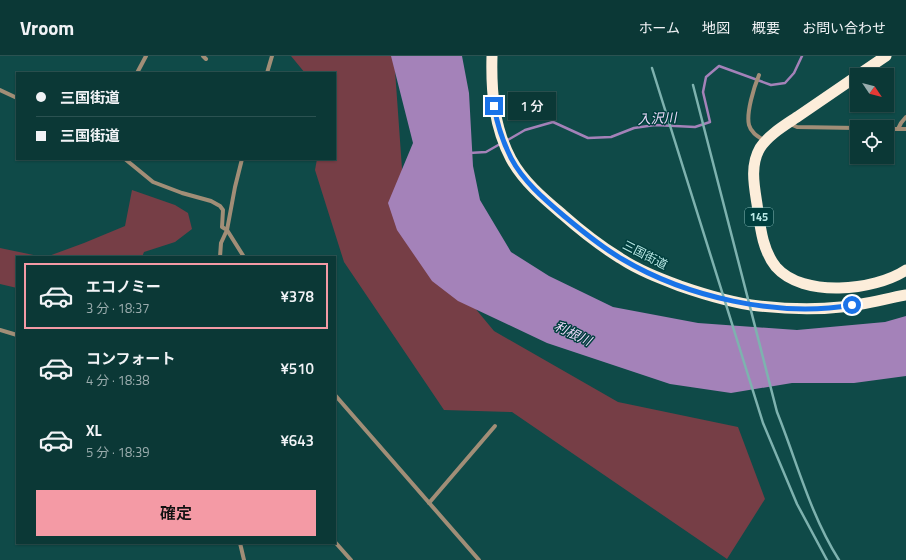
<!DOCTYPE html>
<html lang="ja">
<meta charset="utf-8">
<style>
body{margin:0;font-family:"Titillium Web","Noto Sans JP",sans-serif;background:#143f3e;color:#f1f3f6;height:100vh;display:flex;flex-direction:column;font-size:15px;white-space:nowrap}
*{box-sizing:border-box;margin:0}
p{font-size:13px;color:#9aacad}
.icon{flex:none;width:22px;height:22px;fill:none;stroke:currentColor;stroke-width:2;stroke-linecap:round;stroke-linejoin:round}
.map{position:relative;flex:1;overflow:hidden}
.sheet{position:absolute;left:16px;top:200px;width:320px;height:288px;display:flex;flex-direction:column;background:#0b3836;border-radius:0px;box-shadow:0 1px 3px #0004,0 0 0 1px #2b5251}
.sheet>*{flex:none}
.banner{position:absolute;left:16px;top:16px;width:320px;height:88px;border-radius:0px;box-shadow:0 1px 3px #0004,0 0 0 1px #2b5251;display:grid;align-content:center;height:88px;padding:0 20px;background:#0b3836}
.needle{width:26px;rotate:125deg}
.buttons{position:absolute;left:850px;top:12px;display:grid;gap:8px}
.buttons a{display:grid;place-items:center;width:44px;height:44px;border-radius:0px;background:#0b3836;box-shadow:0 1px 3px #0004,0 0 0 1px #2b5251;font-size:20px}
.end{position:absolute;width:18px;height:18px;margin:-9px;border:5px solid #1a73e8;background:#fff;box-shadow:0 0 0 2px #fff}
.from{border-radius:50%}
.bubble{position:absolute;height:28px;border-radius:0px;background:#0b3836;box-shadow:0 1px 3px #0004,0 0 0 1px #2b5251;font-size:13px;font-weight:600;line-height:28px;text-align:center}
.banner b{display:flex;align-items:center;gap:14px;height:38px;font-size:15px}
.banner b+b{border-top:1px solid #2b5251}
.banner i{width:10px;height:10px;background:#f1f3f6}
ul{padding:7px 0 0;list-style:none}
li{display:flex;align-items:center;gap:12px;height:66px;margin:0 8px 6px;padding:0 12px;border:2px solid transparent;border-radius:0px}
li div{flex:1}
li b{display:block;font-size:15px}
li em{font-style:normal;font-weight:600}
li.selected{border-color:#f49aa5}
li>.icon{width:36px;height:36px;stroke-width:1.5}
.primary-button{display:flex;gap:8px;margin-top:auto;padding:8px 20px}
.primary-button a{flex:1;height:46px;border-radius:0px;background:#f49aa5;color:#111;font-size:16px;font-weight:600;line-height:46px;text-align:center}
header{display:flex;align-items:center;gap:24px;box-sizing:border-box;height:56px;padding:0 20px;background:#0b3836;border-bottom:1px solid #2b5251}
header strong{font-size:19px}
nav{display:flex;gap:22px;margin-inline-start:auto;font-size:14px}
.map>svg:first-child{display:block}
.green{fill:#763e46}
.water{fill:#a482b9}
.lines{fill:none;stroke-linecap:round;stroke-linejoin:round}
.stream{stroke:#a482b9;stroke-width:2.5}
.minor{stroke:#a18e77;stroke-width:4}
.trunk{stroke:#fcedda;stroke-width:11}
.rail{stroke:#7eb2af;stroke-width:2.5}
.route{stroke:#1a73e8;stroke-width:5}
.labels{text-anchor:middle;stroke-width:3;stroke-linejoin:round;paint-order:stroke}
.shield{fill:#003f3e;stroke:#82b6b4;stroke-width:1}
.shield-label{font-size:11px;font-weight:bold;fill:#bae9e6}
.street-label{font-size:12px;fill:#bae9e6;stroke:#003f3e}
.water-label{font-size:13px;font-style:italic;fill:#efdcfc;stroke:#003f3e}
</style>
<header>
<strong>Vroom</strong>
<nav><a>ホーム</a><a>地図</a><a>概要</a><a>お問い合わせ</a></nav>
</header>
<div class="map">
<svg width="906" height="504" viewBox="0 0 906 504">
<rect width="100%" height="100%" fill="#0f4a48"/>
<g class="green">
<polygon points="291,0 394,0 406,169 494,275 618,346 738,371 765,443 727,503 512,356 444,354 344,206 315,114 317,103 335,103 335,17 305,17"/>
<polygon points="132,134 175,149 188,157 192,173 175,186 144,196 142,201 46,201 84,187 125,170"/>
<polygon points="0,192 43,201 17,201 17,232 0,228"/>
</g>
<polygon class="water" points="391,0 462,0 469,37 473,110 480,144 511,196 549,220 613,251 698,267 797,274 885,266 906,260 906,320 854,327 792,327 731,337 670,328 547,287 458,245 432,225 397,174 388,147 413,87"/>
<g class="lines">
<g class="stream">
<polyline points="506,85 525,74 553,66 588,82 611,81 634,72 655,69 695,71 710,66 703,36 706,21 719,10 771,29 785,27 794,17 802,0"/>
<polyline points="469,97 486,96 500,88"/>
</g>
<g class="minor">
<polyline points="203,0 206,3"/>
<polyline points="137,17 146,0"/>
<polyline points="267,17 272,0"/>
<path d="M 759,19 C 754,31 746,57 749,69 C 751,77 759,81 765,85"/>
<polyline points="0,34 17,42"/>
<polyline points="790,68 797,71 857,72"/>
<polyline points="887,73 906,73"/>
<polyline points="898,73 901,67 906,61"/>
<polyline points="125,103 153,126 182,137 211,145 220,150 223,154 222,171 227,174 221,187 220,201"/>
<polyline points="242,103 235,131 227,174 244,201"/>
<polyline points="0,274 17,279"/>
<polyline points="335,339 479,504"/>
<polyline points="429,447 495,370"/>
<polyline points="335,486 351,504"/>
<polyline points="240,487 244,504"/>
</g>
<g class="trunk">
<path d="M 492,0 C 491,36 494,71 511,103 C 523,125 543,142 562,158 C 580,174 599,189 620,202 C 638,214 659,222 680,230 C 706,239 732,247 759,250 C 786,253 814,254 841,251 C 863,249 884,243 906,239"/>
<polyline points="858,19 886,0"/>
<path d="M 857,20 C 838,33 819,46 800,59 C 787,68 769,78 760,92 C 750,109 754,129 757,148 C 760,169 762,194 776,211 C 803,242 874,235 906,214"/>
</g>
<g class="rail">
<polyline points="652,12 763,367 797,448 827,504"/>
<path d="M 693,29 L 777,356 C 797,406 810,458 839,504"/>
</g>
</g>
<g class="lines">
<path class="route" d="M 494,50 C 497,68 503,86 511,102 C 523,125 544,143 564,160 C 582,175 601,191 622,203 C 686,241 778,262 852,249"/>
</g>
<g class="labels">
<rect class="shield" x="745" y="152" width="28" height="18" rx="3"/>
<g class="shield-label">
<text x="759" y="165">145</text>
</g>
<g class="street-label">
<text transform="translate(645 199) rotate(27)" y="4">三国街道</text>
</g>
<g class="water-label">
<text transform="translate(657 62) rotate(-3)" y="5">入沢川</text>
<text transform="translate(573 277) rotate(26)" y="5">利根川</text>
</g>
</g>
</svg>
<div class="buttons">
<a><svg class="needle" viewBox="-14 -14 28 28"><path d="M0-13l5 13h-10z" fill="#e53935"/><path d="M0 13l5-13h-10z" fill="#9aacad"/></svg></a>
<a><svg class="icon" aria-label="locate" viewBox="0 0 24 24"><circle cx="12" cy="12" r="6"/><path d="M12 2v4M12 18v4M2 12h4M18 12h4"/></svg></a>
</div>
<i class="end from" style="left:852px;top:249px"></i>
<i class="end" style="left:494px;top:50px"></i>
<div class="bubble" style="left:508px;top:36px;width:48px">1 分</div>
<div class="banner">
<b><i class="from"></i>三国街道</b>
<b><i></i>三国街道</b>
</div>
<section class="sheet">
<ul>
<li class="selected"><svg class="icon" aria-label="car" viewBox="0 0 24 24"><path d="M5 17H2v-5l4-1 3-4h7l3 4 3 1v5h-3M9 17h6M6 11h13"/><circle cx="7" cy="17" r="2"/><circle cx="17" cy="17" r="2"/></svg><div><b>エコノミー</b><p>3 分 · 18:37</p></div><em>¥378</em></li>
<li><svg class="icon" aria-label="car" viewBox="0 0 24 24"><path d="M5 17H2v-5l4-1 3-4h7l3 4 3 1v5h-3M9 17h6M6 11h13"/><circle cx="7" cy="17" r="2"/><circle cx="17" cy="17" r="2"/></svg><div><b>コンフォート</b><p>4 分 · 18:38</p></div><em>¥510</em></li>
<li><svg class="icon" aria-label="car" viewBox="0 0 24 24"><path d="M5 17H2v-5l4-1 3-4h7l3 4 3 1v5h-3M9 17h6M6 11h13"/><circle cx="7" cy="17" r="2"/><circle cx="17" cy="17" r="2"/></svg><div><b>XL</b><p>5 分 · 18:39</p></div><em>¥643</em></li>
</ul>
<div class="primary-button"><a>確定</a></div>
</section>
</div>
